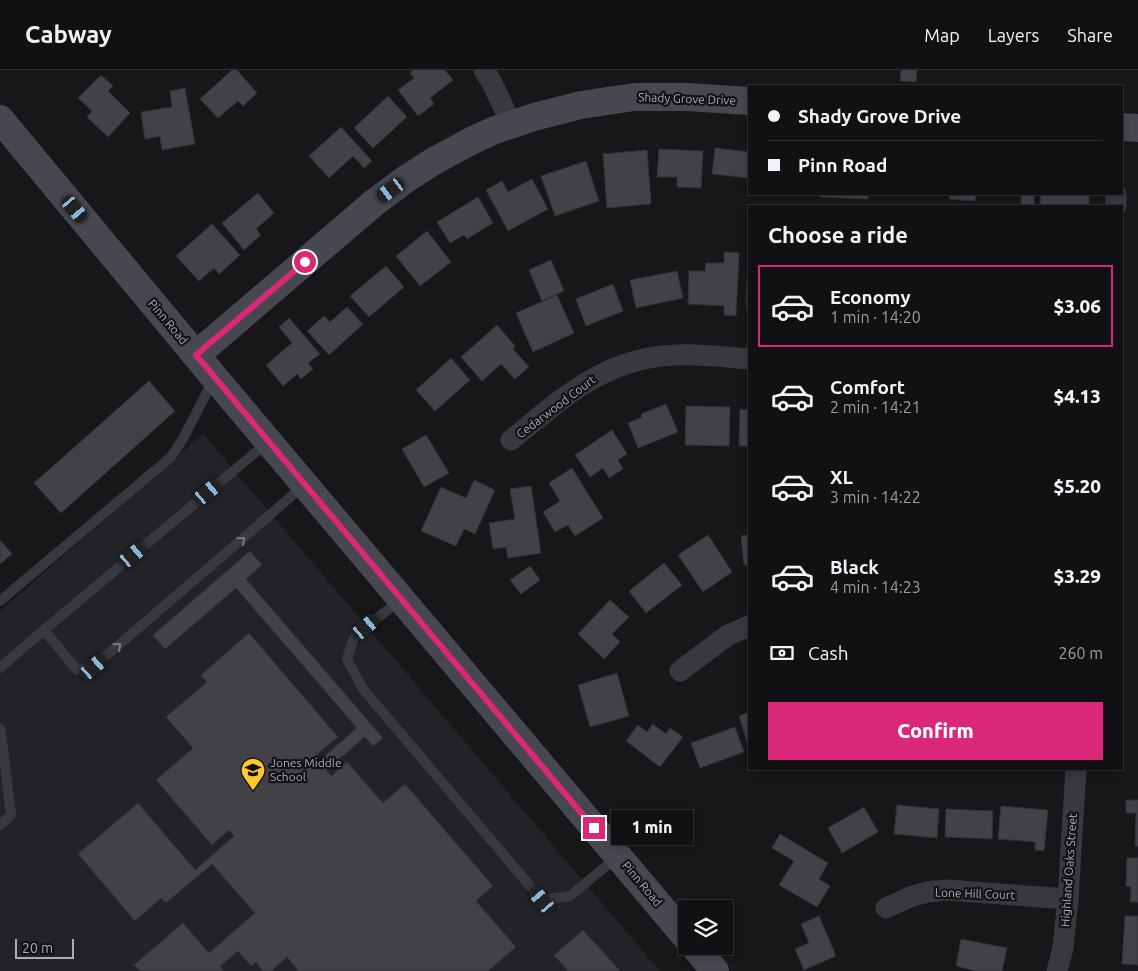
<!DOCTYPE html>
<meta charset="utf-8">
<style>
body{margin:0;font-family:Ubuntu,sans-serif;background:#1e1f22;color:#f1f3f6;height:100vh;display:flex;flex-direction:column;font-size:19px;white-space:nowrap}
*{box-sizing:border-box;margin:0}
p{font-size:16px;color:#9c9da0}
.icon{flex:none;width:28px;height:28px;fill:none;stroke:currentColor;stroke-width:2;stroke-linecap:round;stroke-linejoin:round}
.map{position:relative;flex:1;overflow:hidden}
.details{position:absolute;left:748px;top:135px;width:375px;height:565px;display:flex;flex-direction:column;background:#111114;border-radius:0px;box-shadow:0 2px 8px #0003,0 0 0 1px #303134}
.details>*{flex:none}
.top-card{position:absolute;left:748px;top:15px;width:375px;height:110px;border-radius:0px;box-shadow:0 2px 8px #0003,0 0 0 1px #303134;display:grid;align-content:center;height:110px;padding:0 20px;background:#111114}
.tools{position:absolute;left:678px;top:830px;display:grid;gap:10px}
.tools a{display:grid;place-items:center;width:55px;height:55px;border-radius:0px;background:#111114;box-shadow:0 2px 8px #0003,0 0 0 1px #303134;font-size:25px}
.scale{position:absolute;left:15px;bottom:12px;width:59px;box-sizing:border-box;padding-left:5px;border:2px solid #a8acbb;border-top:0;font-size:14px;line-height:18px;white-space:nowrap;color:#a8acbb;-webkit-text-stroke:4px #121215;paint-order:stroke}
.end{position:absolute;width:22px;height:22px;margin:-11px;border:6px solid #db2777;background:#fff;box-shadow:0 0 0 2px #fff}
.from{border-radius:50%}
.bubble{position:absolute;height:35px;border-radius:0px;background:#111114;box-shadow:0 2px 8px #0003,0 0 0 1px #303134;font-size:16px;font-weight:800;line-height:35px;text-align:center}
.car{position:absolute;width:15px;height:30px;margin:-15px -8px;border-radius:6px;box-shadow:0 0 4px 1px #0007;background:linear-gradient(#222 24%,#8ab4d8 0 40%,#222 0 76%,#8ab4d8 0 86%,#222 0)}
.top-card b{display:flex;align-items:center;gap:18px;height:48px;font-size:19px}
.top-card b+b{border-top:1px solid #303134}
.top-card i{width:12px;height:12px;background:#f1f3f6}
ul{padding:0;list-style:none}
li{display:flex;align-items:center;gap:15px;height:82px;margin:0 10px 8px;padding:0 10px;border:2px solid transparent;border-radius:0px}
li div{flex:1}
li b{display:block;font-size:19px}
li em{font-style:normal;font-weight:800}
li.on{border-color:#db2777}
li>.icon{width:45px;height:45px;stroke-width:1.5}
h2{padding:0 20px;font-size:22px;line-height:60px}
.pay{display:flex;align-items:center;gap:12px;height:55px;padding:0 20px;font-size:19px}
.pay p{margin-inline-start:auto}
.cta{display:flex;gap:10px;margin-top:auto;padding:10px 20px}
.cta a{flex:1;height:58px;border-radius:0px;background:#db2777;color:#fff;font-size:20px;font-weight:800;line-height:58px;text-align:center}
header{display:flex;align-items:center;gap:30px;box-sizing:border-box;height:70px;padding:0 25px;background:#111114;border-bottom:1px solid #303134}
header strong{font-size:24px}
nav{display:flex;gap:28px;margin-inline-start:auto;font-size:18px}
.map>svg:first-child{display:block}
.built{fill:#232327}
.building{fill:#414147;stroke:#313136}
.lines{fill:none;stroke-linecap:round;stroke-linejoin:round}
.lane{stroke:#38383f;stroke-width:10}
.street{stroke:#38383f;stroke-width:21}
.secondary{stroke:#46474f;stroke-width:28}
.oneway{stroke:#767883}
.route{stroke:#db2777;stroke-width:6}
.labels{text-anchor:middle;stroke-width:4.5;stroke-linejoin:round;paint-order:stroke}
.street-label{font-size:12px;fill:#a8acbb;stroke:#121215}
.poi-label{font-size:12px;fill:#a8acbb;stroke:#121215;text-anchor:start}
</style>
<header>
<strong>Cabway</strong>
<nav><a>Map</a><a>Layers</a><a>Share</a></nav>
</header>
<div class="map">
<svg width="1138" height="901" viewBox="0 0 1138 901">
<rect width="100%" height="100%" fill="#17171a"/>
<polygon class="built" points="203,364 660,901 0,901 0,541"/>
<g class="building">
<polygon points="232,0 237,0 257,23 243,36 238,31 218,48 200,29"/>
<polygon points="413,0 445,0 453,10 430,28 434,34 418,46 398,20 414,8 410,3"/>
<polygon points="901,0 917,0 916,12 900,11"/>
<polygon points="101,5 113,16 108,21 130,43 108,67 87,47 92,41 78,28"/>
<polygon points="185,18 195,74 162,80 160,66 145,69 141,42 172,37 170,21"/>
<polygon points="388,26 407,47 373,78 354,58"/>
<polygon points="341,57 372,91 364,98 353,86 329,108 309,86"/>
<polygon points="715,78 749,82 749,108 712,104"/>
<polygon points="659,79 703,81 701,118 677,117 677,107 657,107"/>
<polygon points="647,80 651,134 607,138 603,84"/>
<polygon points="586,91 599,131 555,146 541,106"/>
<polygon points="532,109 548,139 508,161 486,120 502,111 508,122"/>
<polygon points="258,123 274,143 256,159 261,165 244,180 222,153"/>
<polygon points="820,124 868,124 868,129 820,127"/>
<polygon points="950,124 976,124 975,131 949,129"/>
<polygon points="987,124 1034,124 1034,136 1021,136 1021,125"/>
<polygon points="1041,124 1089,124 1089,135 1040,136"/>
<polygon points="478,127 493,153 467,169 464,165 450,173 437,152"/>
<polygon points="212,154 240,185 219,204 214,198 199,211 176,186"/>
<polygon points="427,161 451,192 420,216 396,186"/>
<polygon points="724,182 739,183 736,246 724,245 724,236 688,234 689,201 705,201 706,193 724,193"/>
<polygon points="551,190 564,221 542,231 529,200"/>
<polygon points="748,193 749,193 749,236 746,235"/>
<polygon points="386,196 404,217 369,247 350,226"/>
<polygon points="677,201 683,228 636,238 630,210"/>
<polygon points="613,214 623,241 586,256 576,229"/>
<polygon points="557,225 574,263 533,282 516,243"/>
<polygon points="347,237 363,254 329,285 307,261 324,246 330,252"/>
<polygon points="289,248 320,284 308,293 313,299 301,309 297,304 283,316 266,295 292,273 279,257"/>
<polygon points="497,255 515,276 513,279 529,297 515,309 501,294 482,311 461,287"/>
<polygon points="451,288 470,310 435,341 416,320"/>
<polygon points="149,311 175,341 61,443 34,413"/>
<polygon points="666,334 678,362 638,378 628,353 642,347 641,344"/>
<polygon points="686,336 730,337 729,376 685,375"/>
<polygon points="740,339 749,340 749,376 739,376"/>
<polygon points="612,360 627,384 618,390 623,399 609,408 603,398 590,407 575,385"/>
<polygon points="426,365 449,403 424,417 402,379"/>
<polygon points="572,398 603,448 575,466 568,455 555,462 543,442 560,431 549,413"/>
<polygon points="474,410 495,420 475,464 464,459 456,476 421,461 441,417 466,428"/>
<polygon points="531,416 541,483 508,488 506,477 493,479 489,453 515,449 510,419"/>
<polygon points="708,465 732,502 703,522 678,485"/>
<polygon points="749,465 749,494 744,495 741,466"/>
<polygon points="0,470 12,484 0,494"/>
<polygon points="250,481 262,495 246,509 383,668 373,676 365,667 326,700 331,706 347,692 383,733 405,714 493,816 476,831 516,877 488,901 297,901 298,900 287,887 271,901 263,901 256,892 251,896 238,881 220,896 224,901 140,901 134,895 183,853 209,883 255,843 212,794 166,833 161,828 135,851 78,784 138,733 195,800 234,766 229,760 212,775 156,710 193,678 166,647 207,612 201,605 249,563 338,667 315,686 319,691 357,658 236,518 165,579 153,565"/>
<polygon points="664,493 682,515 646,543 629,521"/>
<polygon points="530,496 540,510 521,524 510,510"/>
<polygon points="610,530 629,547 612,564 620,572 604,589 578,564"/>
<polygon points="617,603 629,646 590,657 578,615"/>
<polygon points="749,642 749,670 747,671 739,646"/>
<polygon points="653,654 666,664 670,658 683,667 660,697 626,671 638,655 647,662"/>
<polygon points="735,657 744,682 700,698 691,673"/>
<polygon points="1126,730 1138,730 1138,776 1135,776 1136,743 1126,743"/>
<polygon points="897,735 939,739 937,768 894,764"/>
<polygon points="1001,736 1048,740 1044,781 1035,780 1035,772 998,769"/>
<polygon points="864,737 878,762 842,783 828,758"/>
<polygon points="946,739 993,741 992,769 945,767"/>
<polygon points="780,764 828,793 819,809 830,816 817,837 779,815 794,791 772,778"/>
<polygon points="1127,788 1138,788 1138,832 1130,832 1131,817 1126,816"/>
<polygon points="819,846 836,886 804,900 795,879 809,873 801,854"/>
<polygon points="1125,846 1138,846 1138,895 1122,894"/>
<polygon points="583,860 620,901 568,901 554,885"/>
<polygon points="961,869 1007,878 1002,901 975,901 956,896"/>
</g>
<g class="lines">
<g class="lane">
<polyline points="400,530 354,567 347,589 363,619 542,830 570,826 617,787"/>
<polyline points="0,531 171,387 184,367 213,310"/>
<polyline points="44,560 77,600 93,597 248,464 304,415"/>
<polyline points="0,598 31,571 268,372"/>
<polyline points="0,658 2,671 0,673"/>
<polyline points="0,755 11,745 2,671"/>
</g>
<g class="street">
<polyline points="484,0 491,11 512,55"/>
<polyline points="1116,136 1116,124"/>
<path d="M 511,370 C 563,328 605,287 677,285 C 700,284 725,287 749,289"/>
<polyline points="680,601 728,565 749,556"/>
<polyline points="886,838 910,827 927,822 946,820 1068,829"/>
<polyline points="1057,901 1063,878 1068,829 1076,699"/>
</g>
<g class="secondary">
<polyline points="0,49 214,307 686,867"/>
<polyline points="1121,57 1138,58"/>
<polyline points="196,285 375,132 406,109 434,91 473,70 495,60 534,47 581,35 634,27 687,27 749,31"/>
<polyline points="694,876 715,901"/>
</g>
</g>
<defs><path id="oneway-chevron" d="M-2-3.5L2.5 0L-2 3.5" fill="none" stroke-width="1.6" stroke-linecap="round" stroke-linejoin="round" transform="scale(1.25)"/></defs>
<g class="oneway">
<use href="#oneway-chevron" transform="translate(242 470) rotate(-41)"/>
<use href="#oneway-chevron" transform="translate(118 576) rotate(-41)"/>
</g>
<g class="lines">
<polyline class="route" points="305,192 196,285 594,758"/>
</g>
<defs>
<symbol id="school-pin" viewBox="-11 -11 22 30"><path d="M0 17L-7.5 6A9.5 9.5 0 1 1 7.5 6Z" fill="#ffc82a" stroke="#121215"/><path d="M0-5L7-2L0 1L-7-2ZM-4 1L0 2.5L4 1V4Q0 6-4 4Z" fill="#111"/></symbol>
</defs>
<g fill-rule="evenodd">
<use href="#school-pin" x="239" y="686" width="28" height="38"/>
</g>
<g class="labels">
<g class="street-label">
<text transform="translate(687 29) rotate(2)" y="4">Shady Grove Drive</text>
<text transform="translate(168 252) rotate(50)" y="4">Pinn Road</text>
<text transform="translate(556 337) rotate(-37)" y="4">Cedarwood Court</text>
<text transform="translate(1069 800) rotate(-86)" y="4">Highland Oaks Street</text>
<text transform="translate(642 814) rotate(50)" y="4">Pinn Road</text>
<text transform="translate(975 824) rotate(2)" y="4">Lone Hill Court</text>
</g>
<g class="poi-label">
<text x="270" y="697">Jones Middle<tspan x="270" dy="14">School</tspan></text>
</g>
</g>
</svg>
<div class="tools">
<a><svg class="icon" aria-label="layers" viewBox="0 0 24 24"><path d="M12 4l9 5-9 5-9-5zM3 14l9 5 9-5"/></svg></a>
</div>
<div class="scale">20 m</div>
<i class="end from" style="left:305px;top:192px"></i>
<i class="end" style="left:594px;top:758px"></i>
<div class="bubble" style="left:611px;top:740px;width:82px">1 min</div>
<i class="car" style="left:391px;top:120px;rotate:234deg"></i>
<i class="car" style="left:75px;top:139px;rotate:140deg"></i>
<i class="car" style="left:208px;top:422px;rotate:50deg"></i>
<i class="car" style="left:133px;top:485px;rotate:50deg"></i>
<i class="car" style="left:366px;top:557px;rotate:50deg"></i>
<i class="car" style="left:94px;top:597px;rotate:49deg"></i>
<i class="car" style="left:542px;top:830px;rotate:320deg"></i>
<div class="top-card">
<b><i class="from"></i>Shady Grove Drive</b>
<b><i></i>Pinn Road</b>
</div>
<section class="details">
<h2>Choose a ride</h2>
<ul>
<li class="on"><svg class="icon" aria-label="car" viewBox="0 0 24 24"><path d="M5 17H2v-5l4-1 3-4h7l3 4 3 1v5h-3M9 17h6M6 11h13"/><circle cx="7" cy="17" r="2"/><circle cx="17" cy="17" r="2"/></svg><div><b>Economy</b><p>1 min · 14:20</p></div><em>$3.06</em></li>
<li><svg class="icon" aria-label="car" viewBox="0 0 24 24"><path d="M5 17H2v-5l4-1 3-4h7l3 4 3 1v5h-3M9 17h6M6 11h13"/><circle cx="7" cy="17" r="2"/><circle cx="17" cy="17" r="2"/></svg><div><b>Comfort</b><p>2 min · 14:21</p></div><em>$4.13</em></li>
<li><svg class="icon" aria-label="car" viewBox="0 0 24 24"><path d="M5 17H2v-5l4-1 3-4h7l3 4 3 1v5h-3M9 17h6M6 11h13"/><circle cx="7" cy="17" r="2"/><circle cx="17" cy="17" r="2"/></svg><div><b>XL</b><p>3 min · 14:22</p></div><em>$5.20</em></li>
<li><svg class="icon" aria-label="car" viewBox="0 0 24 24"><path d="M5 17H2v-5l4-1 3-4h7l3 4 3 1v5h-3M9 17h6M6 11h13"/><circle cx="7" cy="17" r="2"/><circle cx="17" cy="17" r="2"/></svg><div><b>Black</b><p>4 min · 14:23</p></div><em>$3.29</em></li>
</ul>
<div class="pay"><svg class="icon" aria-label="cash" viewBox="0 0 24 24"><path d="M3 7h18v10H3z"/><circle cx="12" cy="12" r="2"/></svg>Cash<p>260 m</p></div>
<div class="cta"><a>Confirm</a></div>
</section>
</div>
